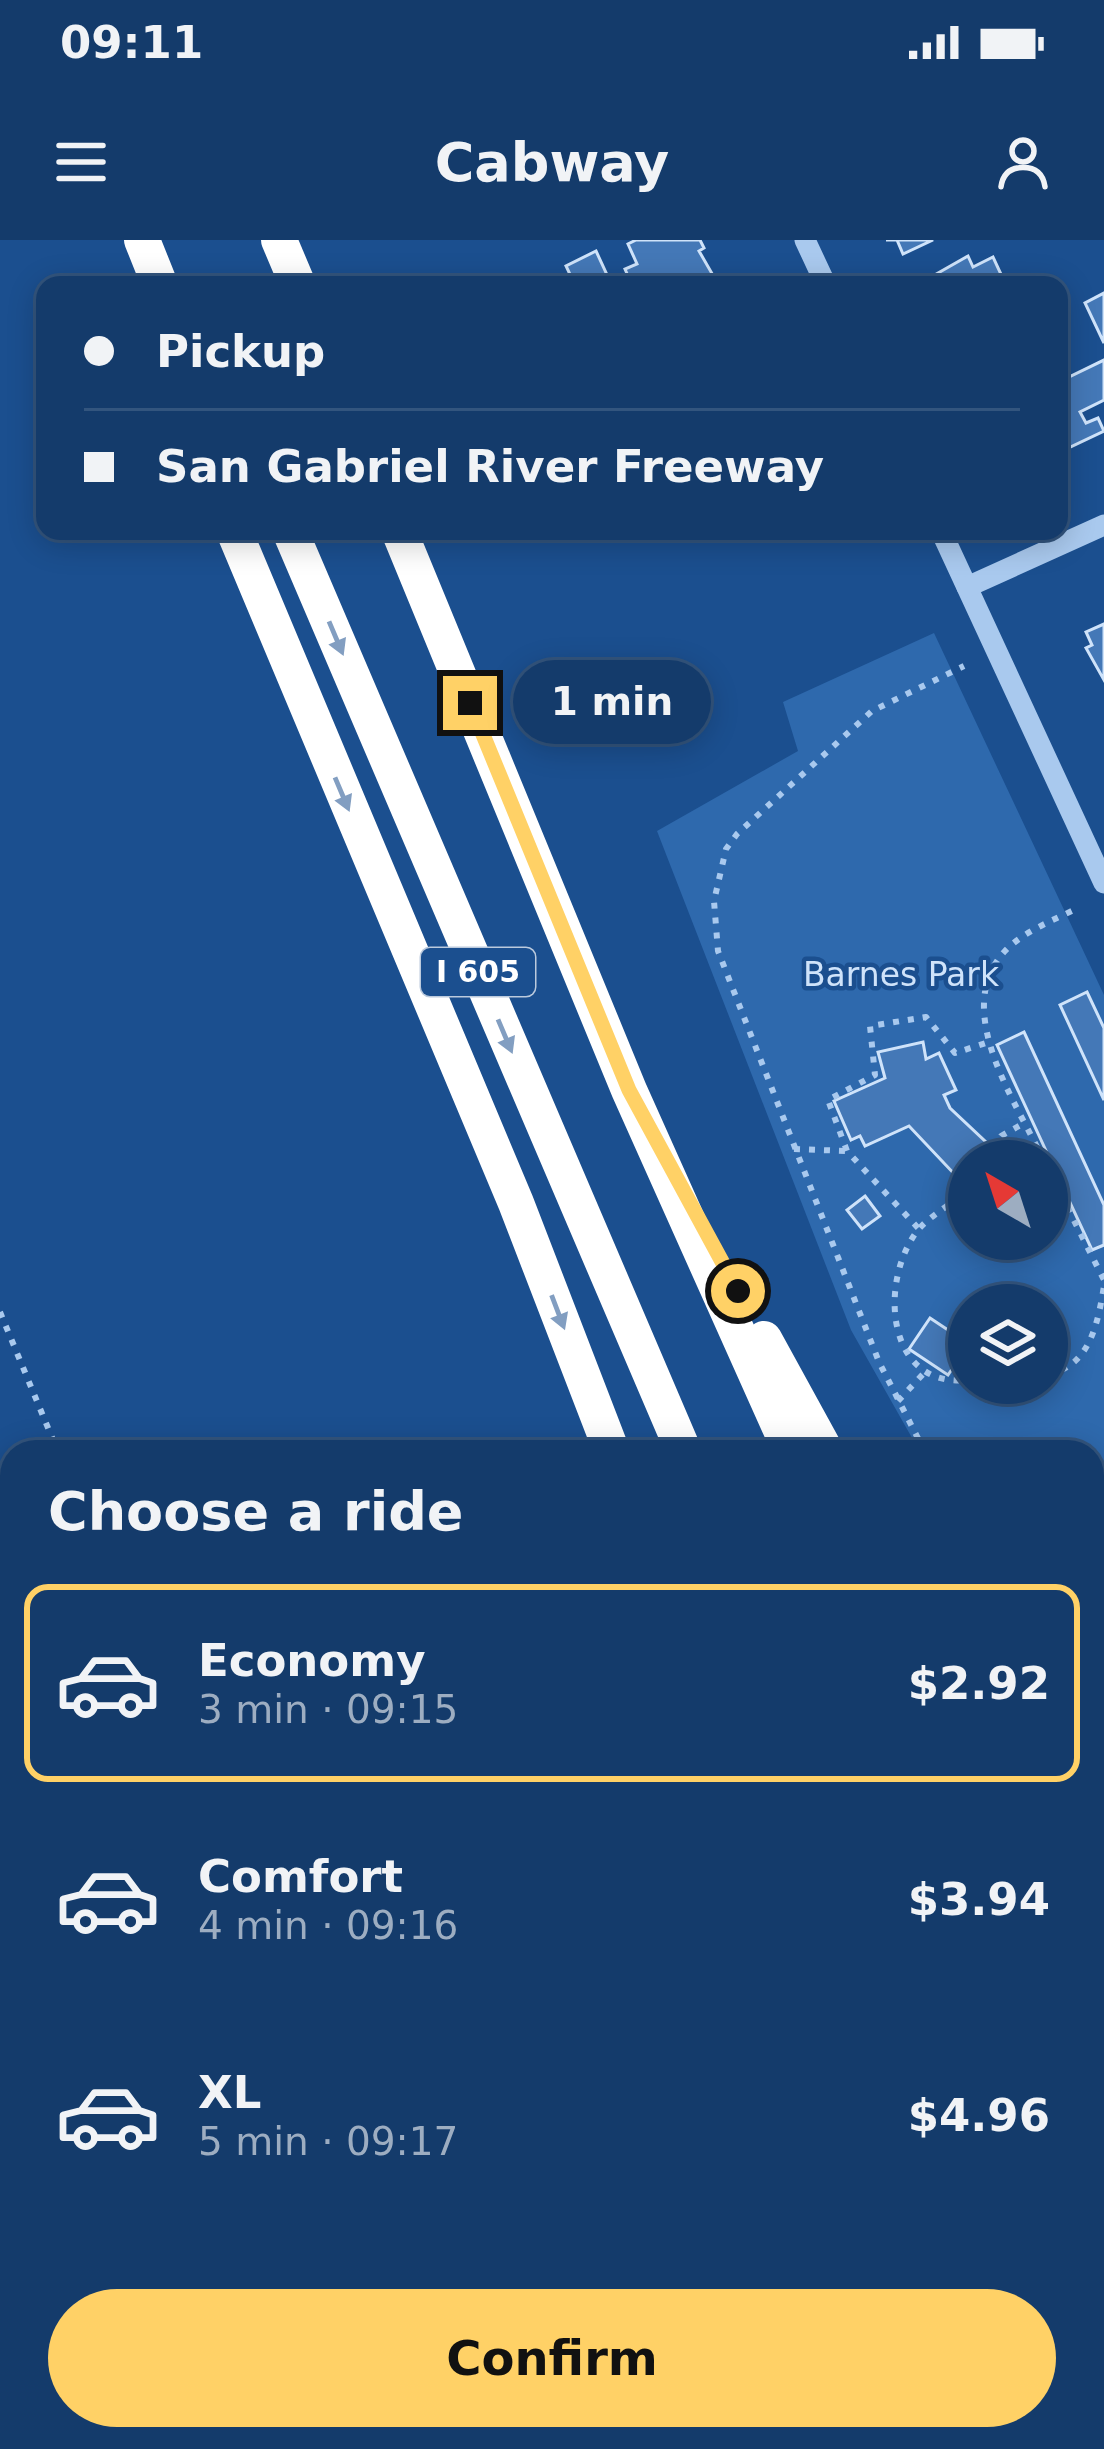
<!DOCTYPE html>
<meta charset="utf-8">
<style>
body{margin:0;font-family:"DejaVu Sans",sans-serif;background:#214673;color:#f1f3f6;height:100vh;display:flex;flex-direction:column;font-size:45px;white-space:nowrap}
*{box-sizing:border-box;margin:0}
p{font-size:39px;color:#9dadc1}
.icon{flex:none;width:66px;height:66px;fill:none;stroke:currentColor;stroke-width:2;stroke-linecap:round;stroke-linejoin:round}
.map{position:relative;flex:1;overflow:hidden}
.sheet{position:absolute;left:0px;top:1200px;width:1104px;height:1011px;display:flex;flex-direction:column;background:#143b6b;border-radius:36px 36px 0 0;box-shadow:0 6px 30px #0003,0 0 0 3px #33557e}
.sheet>*{flex:none}
.banner{position:absolute;left:36px;top:36px;width:1032px;height:264px;border-radius:24px;box-shadow:0 6px 30px #0003,0 0 0 3px #33557e;display:grid;align-content:center;height:264px;padding:0 48px;background:#143b6b}
.needle{width:78px;rotate:321deg}
.tools{position:absolute;left:948px;top:900px;display:grid;gap:24px}
.tools a{display:grid;place-items:center;width:120px;height:120px;border-radius:50%;background:#143b6b;box-shadow:0 6px 30px #0003,0 0 0 3px #33557e;font-size:60px}
.end{position:absolute;width:54px;height:54px;margin:-27px;border:15px solid #ffd166;background:#111;box-shadow:0 0 0 6px #111}
.from{border-radius:50%}
.bubble{position:absolute;height:84px;border-radius:42px;background:#143b6b;box-shadow:0 6px 30px #0003,0 0 0 3px #33557e;font-size:39px;font-weight:800;line-height:84px;text-align:center}
.banner b{display:flex;align-items:center;gap:42px;height:114px;font-size:45px}
.banner b+b{border-top:3px solid #33557e}
.banner i{width:30px;height:30px;background:#f1f3f6}
ul{padding:0;list-style:none}
li{display:flex;align-items:center;gap:36px;height:198px;margin:0 24px 18px;padding:0 24px;border:6px solid transparent;border-radius:24px}
li div{flex:1}
li b{display:block;font-size:45px}
li em{font-style:normal;font-weight:800}
li.active{border-color:#ffd166}
li>.icon{width:108px;height:108px;stroke-width:1.5}
h2{padding:0 48px;font-size:54px;line-height:144px}
.action{display:flex;gap:24px;margin-top:auto;padding:24px 48px}
.action a{flex:1;height:138px;border-radius:72px;background:#ffd166;color:#111;font-size:48px;font-weight:800;line-height:138px;text-align:center}
.status{display:flex;justify-content:space-between;align-items:center;height:84px;padding:0 60px;background:#143b6b;direction:ltr}
.status svg{height:33px;fill:currentColor}
header{display:flex;justify-content:space-between;align-items:center;height:156px;padding:0 48px;background:#143b6b;font-size:54px;font-weight:800}
.map>svg:first-child{display:block}
.green{fill:#2e69ad;fill-rule:evenodd}
.water{fill:#3c6290;stroke:#9cc4f0;stroke-width:3}
.building{fill:#4478b7;stroke:#cfe3fa;stroke-width:3}
.lines{fill:none;stroke-linecap:round;stroke-linejoin:round}
.path{stroke:#a9c9ee;stroke-width:6;stroke-dasharray:6 9;stroke-linecap:butt}
.minor{stroke:#a9c9ee;stroke-width:21}
.highway{stroke:#fff;stroke-width:36}
.oneway{fill:#829ec1}
.route{stroke:#ffd166;stroke-width:15}
.labels{text-anchor:middle;stroke-width:9;stroke-linejoin:round;paint-order:stroke}
.shield{fill:#1b4f8f;stroke:#bbcadd;stroke-width:3}
.shield-label{font-size:30px;font-weight:bold;fill:#fff}
.park-label{font-size:33px;fill:#cfe3fa;stroke:#1b4f8f}
</style>
<div class="status"><b>09:11</b><svg viewBox="0 0 49 12"><path d="M0 12V9h3v3zM5 12V6h3v6zM10 12V3h3v9zM15 12V0h3v12zM26 1h20v11H26zM47 4h2v5h-2z"/></svg></div>
<header><svg class="icon" aria-label="menu" viewBox="0 0 24 24"><path d="M4 6h16M4 12h16M4 18h16"/></svg>Cabway<svg class="icon" aria-label="person" viewBox="0 0 24 24"><circle cx="12" cy="8" r="4"/><path d="M4 21q1-7 8-7t8 7"/></svg></header>
<div class="map">
<svg width="1104" height="2209" viewBox="0 0 1104 2209">
<rect width="100%" height="100%" fill="#1b4f8f"/>
<path class="green" d="M 934,393 L 1104,755 L 1104,1535 L 1092,1513 L 1092,1212 L 920,1212 L 851,1090 L 657,591 L 798,511 L 783,462 ZM 969,921 L 1047,921 L 1047,999 L 969,999 ZM 969,1065 L 1047,1065 L 1047,1143 L 969,1143 Z"/>
<polygon class="water" points="0,1309 12,1337 12,2199 376,2199 380,2209 0,2209"/>
<g class="building">
<polygon points="636,0 700,0 704,8 699,11 714,37 697,45 632,45 625,29 637,24 628,4"/>
<polygon points="886,0 933,0 903,14 897,0"/>
<polygon points="596,11 609,39 575,45 566,26"/>
<polygon points="968,16 973,27 993,17 1006,45 917,45"/>
<polygon points="1104,53 1104,103 1085,63"/>
<polygon points="1104,120 1104,160 1080,172 1086,183 1098,178 1104,191 1064,210 1059,207 1059,146 1062,152 1067,149 1063,140"/>
<polygon points="1104,384 1104,440 1086,408 1092,405 1086,392"/>
<polygon points="1087,752 1104,788 1104,860 1060,765"/>
<polygon points="1024,792 1104,965 1104,1005 1092,1010 997,805"/>
<polygon points="923,802 926,819 939,813 956,850 944,855 950,868 987,903 959,939 909,886 865,906 860,896 851,900 834,861 885,838 878,812"/>
<polygon points="865,956 880,976 862,989 847,970"/>
<polygon points="930,1078 969,1104 948,1135 909,1109"/>
</g>
<g class="lines">
<g class="path">
<polyline points="794,909 847,911"/>
<polyline points="984,921 1001,896 1026,882"/>
<path d="M 1044,921 C 1017,863 950,770 1005,711 C 1024,691 1054,680 1078,668"/>
<polyline points="1047,927 1104,1040"/>
<path d="M 969,944 C 954,966 929,974 915,994 C 879,1046 887,1149 969,1140"/>
<polyline points="918,988 847,911 828,860 875,835 870,786 926,777 955,813 989,802"/>
<polyline points="0,1072 58,1212"/>
<path d="M 1047,1134 C 1090,1128 1098,1082 1104,1046"/>
<polyline points="898,1161 925,1132"/>
<polyline points="925,1212 879,1122 718,711 714,661 726,609 737,594 872,471 964,426"/>
<polyline points="1092,1492 1104,1511"/>
<polyline points="469,2199 473,2209"/>
</g>
<g class="minor">
<polyline points="805,0 826,45"/>
<polyline points="941,291 1104,643"/>
<polyline points="967,347 1104,285"/>
</g>
<g class="highway">
<polyline points="142,0 160,45"/>
<polyline points="279,0 298,45"/>
<polyline points="234,291 516,963 612,1212"/>
<polyline points="290,291 684,1212"/>
<polyline points="399,291 629,850 791,1212"/>
<polyline points="764,1099 826,1212"/>
<polyline points="1092,1665 1104,1683"/>
<polyline points="1092,1780 1104,1800"/>
<polyline points="1092,1949 1104,1966"/>
<polyline points="1092,2153 1104,2173"/>
<polyline points="1055,2199 1061,2209"/>
</g>
</g>
<defs><path id="oneway-solid" d="M-6-.8H1V-3.2L6.5 0L1 3.2V.8H-6Z" transform="scale(3)"/></defs>
<g class="oneway">
<use href="#oneway-solid" transform="translate(336 398) rotate(67)"/>
<use href="#oneway-solid" transform="translate(342 554) rotate(67)"/>
<use href="#oneway-solid" transform="translate(505 796) rotate(67)"/>
<use href="#oneway-solid" transform="translate(558 1072) rotate(69)"/>
</g>
<g class="lines">
<polyline class="route" points="470,463 629,850 738,1051"/>
</g>
<g class="labels">
<rect class="shield" x="421" y="708" width="114" height="48" rx="9"/>
<g class="shield-label">
<text x="478" y="742">I 605</text>
</g>
<g class="park-label">
<text x="901" y="746">Barnes Park</text>
</g>
</g>
</svg>
<div class="tools">
<a><svg class="needle" viewBox="-14 -14 28 28"><path d="M0-13l5 13h-10z" fill="#e53935"/><path d="M0 13l5-13h-10z" fill="#9dadc1"/></svg></a>
<a><svg class="icon" aria-label="layers" viewBox="0 0 24 24"><path d="M12 4l9 5-9 5-9-5zM3 14l9 5 9-5"/></svg></a>
</div>
<i class="end from" style="left:738px;top:1051px"></i>
<i class="end" style="left:470px;top:463px"></i>
<div class="bubble" style="left:513px;top:420px;width:198px">1 min</div>
<div class="banner">
<b><i class="from"></i>Pickup</b>
<b><i></i>San Gabriel River Freeway</b>
</div>
<section class="sheet">
<h2>Choose a ride</h2>
<ul>
<li class="active"><svg class="icon" aria-label="car" viewBox="0 0 24 24"><path d="M5 17H2v-5l4-1 3-4h7l3 4 3 1v5h-3M9 17h6M6 11h13"/><circle cx="7" cy="17" r="2"/><circle cx="17" cy="17" r="2"/></svg><div><b>Economy</b><p>3 min · 09:15</p></div><em>$2.92</em></li>
<li><svg class="icon" aria-label="car" viewBox="0 0 24 24"><path d="M5 17H2v-5l4-1 3-4h7l3 4 3 1v5h-3M9 17h6M6 11h13"/><circle cx="7" cy="17" r="2"/><circle cx="17" cy="17" r="2"/></svg><div><b>Comfort</b><p>4 min · 09:16</p></div><em>$3.94</em></li>
<li><svg class="icon" aria-label="car" viewBox="0 0 24 24"><path d="M5 17H2v-5l4-1 3-4h7l3 4 3 1v5h-3M9 17h6M6 11h13"/><circle cx="7" cy="17" r="2"/><circle cx="17" cy="17" r="2"/></svg><div><b>XL</b><p>5 min · 09:17</p></div><em>$4.96</em></li>
</ul>
<div class="action"><a>Confirm</a></div>
</section>
</div>
